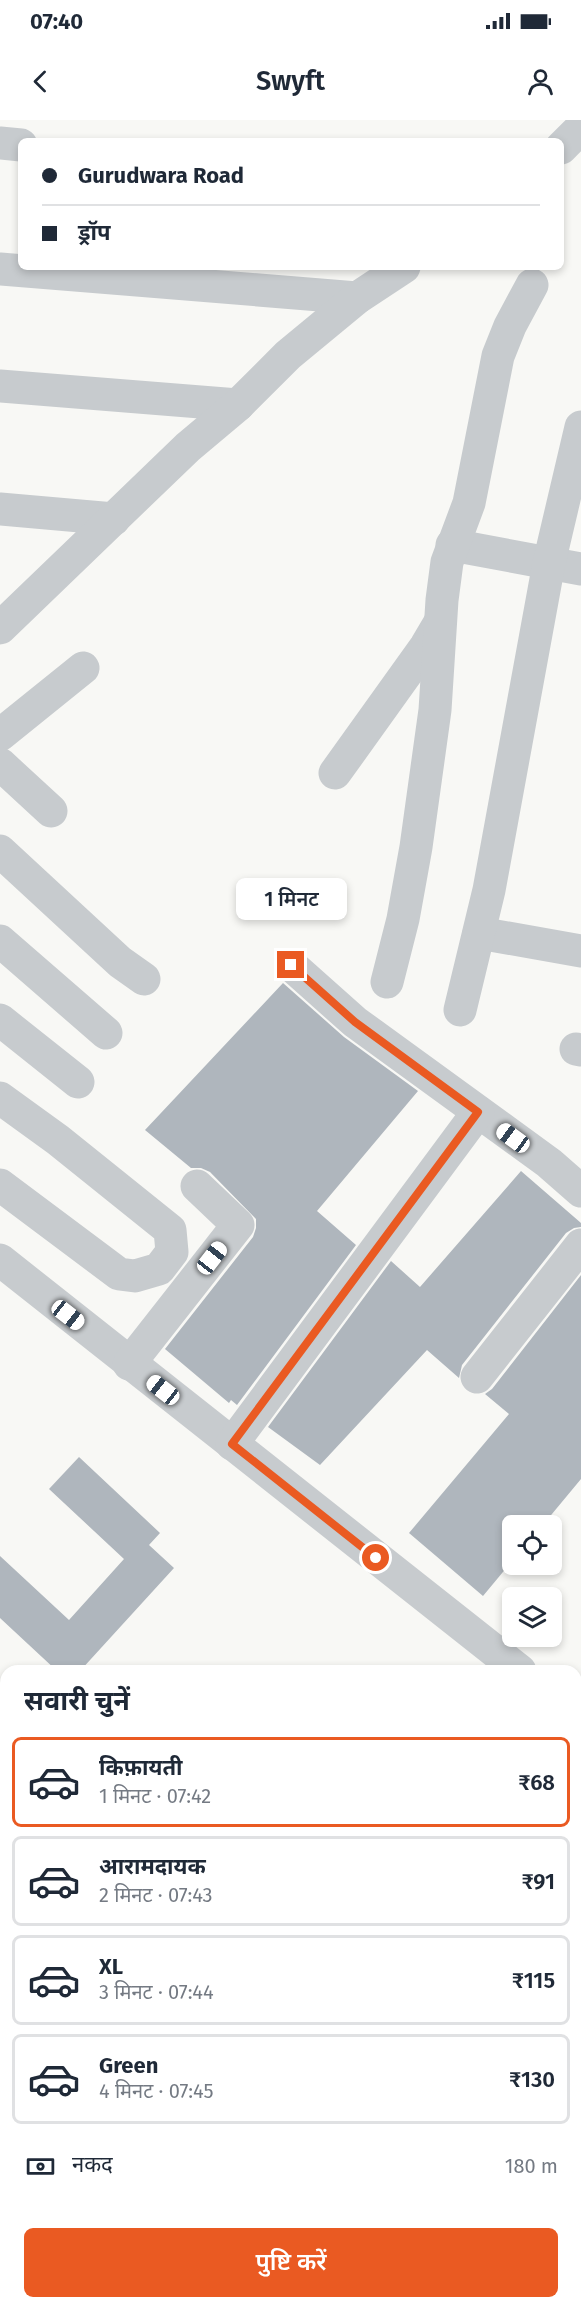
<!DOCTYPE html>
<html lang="hi">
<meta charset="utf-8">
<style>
body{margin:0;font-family:"Fira Sans","Noto Sans Devanagari",sans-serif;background:#f2f2f3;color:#1f2937;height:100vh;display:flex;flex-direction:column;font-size:22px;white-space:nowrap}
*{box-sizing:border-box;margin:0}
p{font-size:20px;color:#747a83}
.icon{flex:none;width:33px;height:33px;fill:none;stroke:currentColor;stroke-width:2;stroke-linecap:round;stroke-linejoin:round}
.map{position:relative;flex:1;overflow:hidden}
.sheet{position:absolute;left:0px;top:1545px;width:582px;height:644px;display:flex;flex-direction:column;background:#fff;border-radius:18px 18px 0 0;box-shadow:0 3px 9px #0003}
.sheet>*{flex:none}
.banner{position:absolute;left:18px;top:18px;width:546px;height:132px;border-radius:9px;box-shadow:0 3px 9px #0003;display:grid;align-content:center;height:132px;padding:0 24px;background:#fff}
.controls{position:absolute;left:502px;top:1395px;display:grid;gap:12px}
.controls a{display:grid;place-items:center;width:60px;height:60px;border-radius:9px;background:#fff;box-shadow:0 3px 9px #0003;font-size:30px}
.end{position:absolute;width:27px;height:27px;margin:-14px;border:8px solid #ea5a22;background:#fff;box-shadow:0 0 0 3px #fff}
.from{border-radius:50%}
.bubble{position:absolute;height:42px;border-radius:9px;background:#fff;box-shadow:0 3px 9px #0003;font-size:20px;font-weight:600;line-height:42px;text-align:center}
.car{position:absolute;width:18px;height:36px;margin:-18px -9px;border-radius:8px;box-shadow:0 0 4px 2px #0007;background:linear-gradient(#fff 24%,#345 0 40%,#fff 0 76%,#345 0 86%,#fff 0)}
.banner b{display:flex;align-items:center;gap:21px;height:57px;font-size:22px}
.banner b+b{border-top:2px solid #e0e1e3}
.banner i{width:15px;height:15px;background:#1f2937}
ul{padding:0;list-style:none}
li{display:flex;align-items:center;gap:18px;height:90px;margin:0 12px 9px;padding:0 12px;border:3px solid #e0e1e3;border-radius:9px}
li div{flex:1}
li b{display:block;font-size:22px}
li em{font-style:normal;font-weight:600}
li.selected{border-color:#ea5a22}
li>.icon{width:54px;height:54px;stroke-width:1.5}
h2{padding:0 24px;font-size:27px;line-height:72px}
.pay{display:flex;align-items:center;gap:15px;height:66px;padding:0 24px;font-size:22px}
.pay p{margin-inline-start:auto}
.action{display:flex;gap:12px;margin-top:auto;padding:12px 24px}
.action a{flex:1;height:69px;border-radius:9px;background:#ea5a22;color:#fff;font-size:24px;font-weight:600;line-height:69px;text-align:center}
.status{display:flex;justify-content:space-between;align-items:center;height:42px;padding:0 30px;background:#fff;direction:ltr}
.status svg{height:16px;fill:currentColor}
header{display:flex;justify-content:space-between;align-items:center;height:78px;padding:0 24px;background:#fff;font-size:27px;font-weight:600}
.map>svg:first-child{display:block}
.building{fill:#afb6bd}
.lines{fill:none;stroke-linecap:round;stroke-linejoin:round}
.minor{stroke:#c7cbce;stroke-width:33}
.route{stroke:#ea5a22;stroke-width:8}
</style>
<div class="status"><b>07:40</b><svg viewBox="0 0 49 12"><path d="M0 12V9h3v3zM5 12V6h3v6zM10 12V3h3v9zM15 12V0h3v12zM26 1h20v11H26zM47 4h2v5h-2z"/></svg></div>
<header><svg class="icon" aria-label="back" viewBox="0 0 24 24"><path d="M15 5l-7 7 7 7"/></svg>Swyft<svg class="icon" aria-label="person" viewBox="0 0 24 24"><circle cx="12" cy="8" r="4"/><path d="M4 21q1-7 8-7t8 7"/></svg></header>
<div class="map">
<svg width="581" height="2188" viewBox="0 0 581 2188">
<rect width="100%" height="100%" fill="#f8f8f5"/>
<g class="building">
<polygon points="283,863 344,917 418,971 317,1091 356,1125 237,1285 231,1280 229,1283 165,1229 253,1117 256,1108 256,1099 210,1052 201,1048 191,1048 145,1010"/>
<polygon points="521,1051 581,1103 581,1107 574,1108 566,1113 462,1245 459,1258 427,1230 320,1345 268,1307 391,1141 420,1167"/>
<polygon points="581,1155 581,1359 542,1406 513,1406 513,1440 483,1476 409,1413 509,1294 485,1274 492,1269"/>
<polygon points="79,1337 160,1413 149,1425 174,1448 80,1551 57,1551 0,1498 0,1436 69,1500 124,1439 49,1369"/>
</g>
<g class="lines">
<g class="minor">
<polyline points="0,23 21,25"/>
<polyline points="561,28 581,8"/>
<polyline points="0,149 357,178"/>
<polyline points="0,266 238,285"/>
<polyline points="0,389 114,399"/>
<polyline points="452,425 581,449"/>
<polyline points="0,508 188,327 238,285 288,235 357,178 404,147"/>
<polyline points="0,615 83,548"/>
<polyline points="0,644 51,691"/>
<polyline points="335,653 426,526 439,504"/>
<polyline points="0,731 120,842 144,859"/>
<polyline points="479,813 581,831"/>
<polyline points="0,821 106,913"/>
<polyline points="291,845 355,902 549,1043 581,1071"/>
<polyline points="387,862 403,799 416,727 435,590 442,480 447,442 469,383 498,236 510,206 532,165"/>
<polyline points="460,890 489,770 549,443 581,307"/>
<polyline points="0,900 78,962"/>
<polyline points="576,929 581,930"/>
<polyline points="0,978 58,1020 170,1110 172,1132 159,1149 135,1156 119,1154 0,1065"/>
<polyline points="0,1140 520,1551"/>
<polyline points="129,1244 238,1105 197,1066"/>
<polyline points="477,1257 581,1125"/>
<polyline points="232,1324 478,992"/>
<polyline points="0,1582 6,1583"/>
<polyline points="576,1595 581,1599"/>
<polyline points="576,1707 581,1701"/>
<polyline points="0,1711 6,1711"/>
<polyline points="0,1831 6,1832"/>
<polyline points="0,1943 6,1943"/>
<polyline points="576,1968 581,1972"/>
<polyline points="0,2003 6,2003"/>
<polyline points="0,2055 6,2055"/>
<polyline points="576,2122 581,2126"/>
<polyline points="0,2137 6,2137"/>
<polyline points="29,2188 29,2182"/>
<polyline points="275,2188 275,2182"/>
<polyline points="562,2188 563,2182"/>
</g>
</g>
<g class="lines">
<polyline class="route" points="291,845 355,902 478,992 232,1324 376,1438"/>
</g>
</svg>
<div class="controls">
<a><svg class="icon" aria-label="locate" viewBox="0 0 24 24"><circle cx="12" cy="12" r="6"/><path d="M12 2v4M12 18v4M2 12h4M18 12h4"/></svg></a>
<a><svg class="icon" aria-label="layers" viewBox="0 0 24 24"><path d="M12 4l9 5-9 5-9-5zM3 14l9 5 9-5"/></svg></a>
</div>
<i class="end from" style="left:376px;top:1438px"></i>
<i class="end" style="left:291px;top:845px"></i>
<div class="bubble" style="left:236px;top:758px;width:111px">1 मिनट</div>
<i class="car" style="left:513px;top:1018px;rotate:306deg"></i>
<i class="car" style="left:212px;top:1138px;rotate:38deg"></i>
<i class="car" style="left:68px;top:1195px;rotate:128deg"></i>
<i class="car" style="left:163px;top:1270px;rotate:308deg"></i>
<div class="banner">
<b><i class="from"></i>Gurudwara Road</b>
<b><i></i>ड्रॉप</b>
</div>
<section class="sheet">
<h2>सवारी चुनें</h2>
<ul>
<li class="selected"><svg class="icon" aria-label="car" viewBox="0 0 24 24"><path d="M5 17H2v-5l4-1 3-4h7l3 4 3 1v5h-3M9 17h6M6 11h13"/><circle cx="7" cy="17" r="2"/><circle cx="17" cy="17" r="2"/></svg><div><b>किफ़ायती</b><p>1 मिनट · 07:42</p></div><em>₹68</em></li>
<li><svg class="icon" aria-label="car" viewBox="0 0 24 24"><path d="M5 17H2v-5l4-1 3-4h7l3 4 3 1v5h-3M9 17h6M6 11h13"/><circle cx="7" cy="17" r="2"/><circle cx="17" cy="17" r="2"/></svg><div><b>आरामदायक</b><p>2 मिनट · 07:43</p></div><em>₹91</em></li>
<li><svg class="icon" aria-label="car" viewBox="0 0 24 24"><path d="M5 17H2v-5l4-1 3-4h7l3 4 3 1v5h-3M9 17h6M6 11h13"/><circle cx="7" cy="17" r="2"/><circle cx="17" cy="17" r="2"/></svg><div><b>XL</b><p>3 मिनट · 07:44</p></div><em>₹115</em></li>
<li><svg class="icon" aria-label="car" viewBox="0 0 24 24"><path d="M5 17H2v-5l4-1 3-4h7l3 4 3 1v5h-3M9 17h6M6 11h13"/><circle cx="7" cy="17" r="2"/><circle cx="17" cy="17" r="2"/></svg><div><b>Green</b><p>4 मिनट · 07:45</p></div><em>₹130</em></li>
</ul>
<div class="pay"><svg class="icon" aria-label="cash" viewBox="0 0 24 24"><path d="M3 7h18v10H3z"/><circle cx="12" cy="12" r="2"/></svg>नकद<p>180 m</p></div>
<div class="action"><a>पुष्टि करें</a></div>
</section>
</div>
